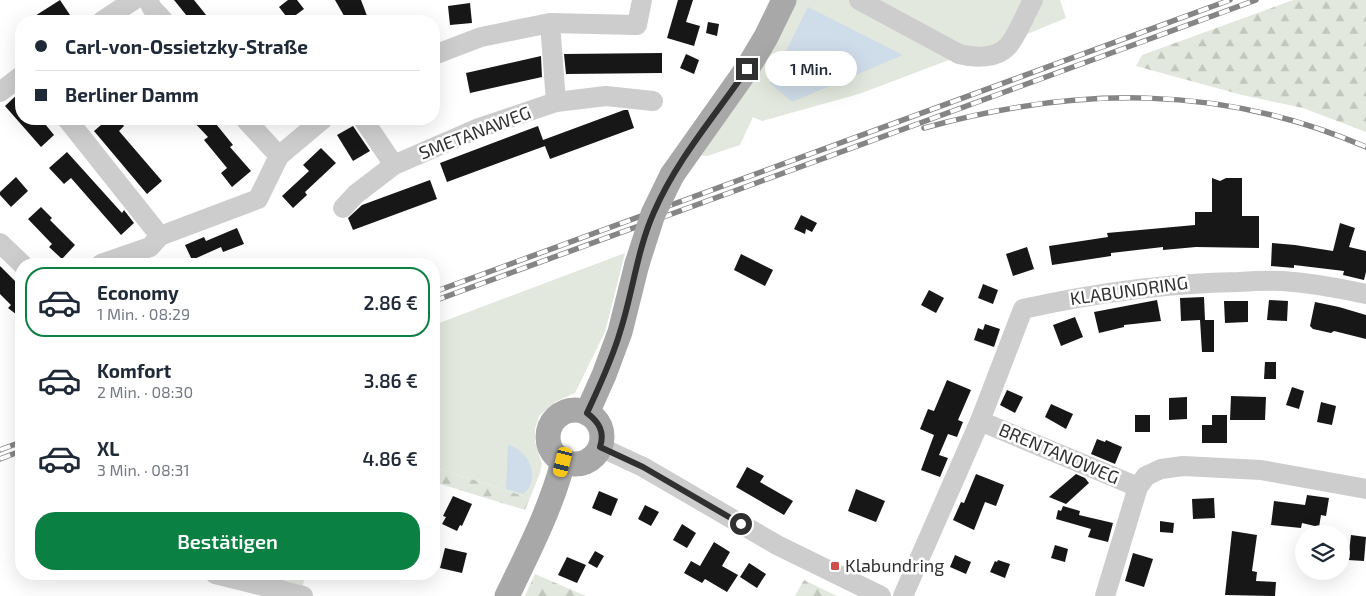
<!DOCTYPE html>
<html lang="de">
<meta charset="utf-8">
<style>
body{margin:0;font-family:"Exo 2",sans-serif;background:#f2f2f3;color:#1f2937;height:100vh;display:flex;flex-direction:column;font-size:19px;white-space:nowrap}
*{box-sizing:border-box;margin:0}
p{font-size:16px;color:#747a83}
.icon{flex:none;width:28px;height:28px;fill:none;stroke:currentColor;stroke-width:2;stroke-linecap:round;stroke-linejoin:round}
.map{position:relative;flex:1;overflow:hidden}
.drawer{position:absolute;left:15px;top:258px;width:425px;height:322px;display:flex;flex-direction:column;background:#fff;border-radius:20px;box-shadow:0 5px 20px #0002}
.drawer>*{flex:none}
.hud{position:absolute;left:15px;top:15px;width:425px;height:110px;border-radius:20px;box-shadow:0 5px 20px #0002;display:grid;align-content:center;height:110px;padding:0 20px;background:#fff}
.tools{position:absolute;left:1295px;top:525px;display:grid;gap:10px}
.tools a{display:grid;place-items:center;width:55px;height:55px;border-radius:50%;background:#fff;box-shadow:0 5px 20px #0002;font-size:25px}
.end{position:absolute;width:22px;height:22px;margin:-11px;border:6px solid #303030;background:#fff;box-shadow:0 0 0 2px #fff}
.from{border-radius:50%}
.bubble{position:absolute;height:35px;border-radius:18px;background:#fff;box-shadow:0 5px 20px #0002;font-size:16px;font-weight:600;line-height:35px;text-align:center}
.car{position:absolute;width:15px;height:30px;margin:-15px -8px;border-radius:6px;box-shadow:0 0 4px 1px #0007;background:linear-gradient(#f5c518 24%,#345 0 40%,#f5c518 0 76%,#345 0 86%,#f5c518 0)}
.hud b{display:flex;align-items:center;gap:18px;height:48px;font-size:19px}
.hud b+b{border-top:1px solid #e0e1e3}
.hud i{width:12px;height:12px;background:#1f2937}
ul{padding:9px 0 0;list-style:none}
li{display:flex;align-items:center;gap:15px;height:70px;margin:0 10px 8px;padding:0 10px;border:2px solid transparent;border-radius:20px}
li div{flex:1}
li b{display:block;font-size:19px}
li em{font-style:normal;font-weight:600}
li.on{border-color:#0b8043}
li>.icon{width:45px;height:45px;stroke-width:1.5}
.cta{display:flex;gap:10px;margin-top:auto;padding:10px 20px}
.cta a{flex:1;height:58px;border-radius:20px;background:#0b8043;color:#fff;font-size:20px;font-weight:600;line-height:58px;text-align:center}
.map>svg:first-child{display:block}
.green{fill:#e2e8dd}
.forest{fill:url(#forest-firs)}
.water{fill:#cfdce9}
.building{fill:#171717}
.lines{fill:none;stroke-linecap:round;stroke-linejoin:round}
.minor{stroke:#cdcdcd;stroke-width:20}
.major{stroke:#a8a8a8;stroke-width:25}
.rail-casing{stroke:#858585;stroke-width:5.5}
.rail{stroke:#fff;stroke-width:4;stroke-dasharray:11;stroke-linecap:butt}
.major-bridge{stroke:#a8a8a8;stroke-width:25}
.route{stroke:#303030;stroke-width:6}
.poi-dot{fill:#d14d48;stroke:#fff;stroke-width:2}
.labels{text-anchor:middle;stroke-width:5;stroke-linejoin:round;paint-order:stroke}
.street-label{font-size:18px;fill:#303030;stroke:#fff}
.poi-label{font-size:18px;fill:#303030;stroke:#fff;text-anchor:start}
</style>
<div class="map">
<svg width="1366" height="596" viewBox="0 0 1366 596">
<defs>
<pattern id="forest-firs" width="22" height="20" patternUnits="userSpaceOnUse" patternTransform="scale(1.25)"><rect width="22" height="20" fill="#e2e8dd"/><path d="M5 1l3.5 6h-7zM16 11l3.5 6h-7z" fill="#c2c7be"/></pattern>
</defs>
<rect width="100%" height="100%" fill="#fff"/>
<g class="green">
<polygon points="795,0 848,0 957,57 859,94 762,121 753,117 740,145 707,156 698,155"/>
<polygon points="872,0 1060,0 1066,18 1006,43 973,52"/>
<polygon points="625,253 605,332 575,393 555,402 539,416 535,429 535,442 542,464 540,473 530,498 434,467 434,325"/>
</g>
<g class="forest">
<polygon points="1293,0 1366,0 1366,132 1303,108 1242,95 1136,66 1142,55"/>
<polygon points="434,467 530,498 525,510 434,482"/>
<polygon points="249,574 306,574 302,588"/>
<polygon points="535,574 586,596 525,596"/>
<polygon points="804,580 837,596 795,596"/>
</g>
<g class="water">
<polygon points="808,7 903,55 792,102 770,83"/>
<path d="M 508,445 C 529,450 542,480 523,494 L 506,489 Z"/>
</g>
<g class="building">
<polygon points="60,0 74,21 27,21"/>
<polygon points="174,0 194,0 211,21 191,21"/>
<polygon points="288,0 297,0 304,9 289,20 279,7"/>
<polygon points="335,0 361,0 369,21 347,21"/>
<polygon points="678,0 693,0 686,22 700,26 694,46 667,38"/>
<polygon points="470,3 472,23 450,25 448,6"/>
<polygon points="708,22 719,24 717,36 706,33"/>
<polygon points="662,53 662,73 566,74 564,54"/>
<polygon points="686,54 699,60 694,74 680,68"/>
<polygon points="541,56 542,77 470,93 466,73"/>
<polygon points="21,91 21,119 41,119 54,135 41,147 5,106"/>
<polygon points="624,110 628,110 634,128 550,159 545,146 447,182 440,163 538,126 543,140"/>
<polygon points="108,119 118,119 124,126 119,131 162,181 147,194 94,131"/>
<polygon points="191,119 212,119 233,145 230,147 251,171 232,187 221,173 227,168 204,140 208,137"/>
<polygon points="353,126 370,151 353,161 337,135"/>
<polygon points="321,148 336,163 305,192 307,195 293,208 282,196 309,171 303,165"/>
<polygon points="67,152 122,213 124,210 134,223 121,235 71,178 64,184 49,168"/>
<polygon points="16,177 28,191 11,207 0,195 0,192"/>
<polygon points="1212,178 1220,181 1226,178 1242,178 1242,216 1259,216 1259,248 1196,247 1163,250 1163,247 1111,253 1111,256 1052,265 1049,246 1108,237 1107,233 1195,225 1195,212 1212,212"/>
<polygon points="430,180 437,199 353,230 348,218 362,205"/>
<polygon points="41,207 52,218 50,220 75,245 62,259 49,247 52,244 28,219"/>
<polygon points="801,215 817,223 812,232 806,229 805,234 794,229"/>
<polygon points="1340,223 1355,228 1349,247 1366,251 1366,272 1364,280 1343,275 1344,271 1294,265 1294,268 1271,266 1272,243 1295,245 1333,251"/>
<polygon points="237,228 244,244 223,252 221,247 192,260 185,245 204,237 206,241"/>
<polygon points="1027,247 1034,269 1013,276 1006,254"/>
<polygon points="741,254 773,270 765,286 734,270"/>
<polygon points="0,266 21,287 21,318 8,308 11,305 0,294"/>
<polygon points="983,284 998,290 993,304 978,298"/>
<polygon points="929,290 944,298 936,313 921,305"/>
<polygon points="1204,297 1205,320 1214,320 1214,352 1202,352 1200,320 1181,321 1180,298"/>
<polygon points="1157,300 1161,321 1124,325 1124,327 1099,333 1094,312"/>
<polygon points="1269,300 1288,301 1287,321 1267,320"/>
<polygon points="1224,301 1248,301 1248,322 1225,323"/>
<polygon points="1315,302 1339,307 1366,315 1366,339 1334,331 1331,333 1313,329 1310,326"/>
<polygon points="1075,317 1083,337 1061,346 1053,325"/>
<polygon points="985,324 1000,329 994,347 974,340 978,328 983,330"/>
<polygon points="1265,362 1276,362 1276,379 1264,379"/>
<polygon points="947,380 971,390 958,420 963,422 957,437 948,434 939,455 948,458 940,477 921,470 934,435 920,429 928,409 934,411"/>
<polygon points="1292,387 1304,391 1299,409 1286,405"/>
<polygon points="1007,390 1023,397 1015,413 1000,405"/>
<polygon points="1231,396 1266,397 1265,420 1230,420"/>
<polygon points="1187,397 1187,419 1169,420 1169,398"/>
<polygon points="1321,402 1336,406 1332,425 1317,422"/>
<polygon points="1051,404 1073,414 1066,429 1045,417"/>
<rect x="1135" y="415" width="15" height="17"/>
<polygon points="1212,415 1227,415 1227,443 1202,443 1202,425 1212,425"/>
<polygon points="1097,439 1105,442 1106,440 1122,447 1115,464 1091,454"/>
<polygon points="747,467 764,476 760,482 793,501 784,515 736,487"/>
<polygon points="976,474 1004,485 996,506 985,502 974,530 953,520 961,502 964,503"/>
<polygon points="1076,474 1085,478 1089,483 1066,504 1049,497"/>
<polygon points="856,489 885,501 876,522 848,511"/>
<polygon points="599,491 618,499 611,516 592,508"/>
<polygon points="1307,495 1329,498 1326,516 1321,515 1319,527 1302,523 1301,528 1271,525 1274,501 1305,505"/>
<polygon points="453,496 472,504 462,526 460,525 457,531 442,524 446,517 443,516"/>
<polygon points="1214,498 1215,518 1193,519 1192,499"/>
<polygon points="645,505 659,512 651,526 638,519"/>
<polygon points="1063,506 1080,511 1079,515 1113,523 1108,542 1088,537 1091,529 1056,519 1058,510 1061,511"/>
<polygon points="1160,521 1174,523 1173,533 1160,532"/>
<polygon points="682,524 696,533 687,548 673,540"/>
<polygon points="1232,531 1257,535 1252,571 1257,572 1256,581 1276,582 1275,596 1225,595"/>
<polygon points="1351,535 1366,537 1364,561 1348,560"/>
<polygon points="714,542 730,552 722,566 738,575 727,592 705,579 702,583 684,573 691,561 700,566"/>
<polygon points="1055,545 1068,549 1065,562 1051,558"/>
<polygon points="445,548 467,553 462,573 440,568"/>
<polygon points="595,551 604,556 597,568 588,563"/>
<polygon points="1133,553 1153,559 1144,587 1125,581"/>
<polygon points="955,555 971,562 966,574 950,567"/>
<polygon points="567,557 586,565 577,583 558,575"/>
<polygon points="998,560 1010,564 1005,578 990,572 995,561 997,562"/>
<polygon points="749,563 766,574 757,588 740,577"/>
</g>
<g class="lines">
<g class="minor">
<polyline points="148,0 152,8 164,21"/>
<path d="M 859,0 L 959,54 C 974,58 997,59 1008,46 C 1016,38 1027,11 1033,0"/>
<polyline points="102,21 134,0"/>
<polyline points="550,23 556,102"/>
<polyline points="434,55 481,37 550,23 637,25 642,0"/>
<polyline points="0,92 21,76"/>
<polyline points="67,119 160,236"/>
<polyline points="245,119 279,156"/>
<polyline points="363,119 394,165"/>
<polyline points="343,208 356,194 394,165 479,128 556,102 606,96 653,101"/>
<polyline points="0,243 22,264"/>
<polyline points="101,264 150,247 160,236 258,199 279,156 323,119"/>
<polyline points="980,421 1138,487"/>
<polyline points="600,447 643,467 777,545 881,596"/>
<polyline points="215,574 303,596"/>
<path d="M 903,596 L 980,421 L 1023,309 C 1095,293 1163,283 1238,282 C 1253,281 1268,280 1283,281 C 1311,283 1339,288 1366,294"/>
<polyline points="1105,596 1138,487 1146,476 1161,469 1183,466 1261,470 1366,489"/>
</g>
<g class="major">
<polyline points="672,175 747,69 766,37 784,0"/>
<circle cx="575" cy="437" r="27"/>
<polyline points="587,413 604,375 620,332 637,264"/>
<path d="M 507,596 C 528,553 551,508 563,462"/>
</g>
<defs>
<g id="rail">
<path d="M 924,128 C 1075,86 1221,84 1366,147"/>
<polyline points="434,292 1230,0"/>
<polyline points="434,301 1256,0"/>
<polyline points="0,450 21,442"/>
<polyline points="0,459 21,451"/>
</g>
</defs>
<use href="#rail" class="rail-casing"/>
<use href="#rail" class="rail"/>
<polyline class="major-bridge" points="637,264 653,214 672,175"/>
</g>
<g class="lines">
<path class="route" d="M 741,524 L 643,467 L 600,447 C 605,432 599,422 587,413 C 599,387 612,360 620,332 C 633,292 637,250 654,212 C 677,159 715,116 747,69"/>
</g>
<rect class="poi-dot" x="830" y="561" width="10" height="10" rx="2.5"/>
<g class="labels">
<g class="street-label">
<text transform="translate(475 133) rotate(-21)" y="6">SMETANAWEG</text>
<text transform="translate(1129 291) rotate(-8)" y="6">KLABUNDRING</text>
<text transform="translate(1059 454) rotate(23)" y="6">BRENTANOWEG</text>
</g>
<g class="poi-label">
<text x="845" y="572">Klabundring</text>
</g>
</g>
</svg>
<div class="tools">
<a><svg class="icon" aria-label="layers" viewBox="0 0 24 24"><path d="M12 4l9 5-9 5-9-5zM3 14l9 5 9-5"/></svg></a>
</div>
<i class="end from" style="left:741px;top:524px"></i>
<i class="end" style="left:747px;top:69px"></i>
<div class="bubble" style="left:765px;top:51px;width:92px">1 Min.</div>
<i class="car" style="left:563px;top:462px;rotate:194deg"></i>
<div class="hud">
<b><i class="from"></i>Carl-von-Ossietzky-Straße</b>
<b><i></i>Berliner Damm</b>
</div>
<section class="drawer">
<ul>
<li class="on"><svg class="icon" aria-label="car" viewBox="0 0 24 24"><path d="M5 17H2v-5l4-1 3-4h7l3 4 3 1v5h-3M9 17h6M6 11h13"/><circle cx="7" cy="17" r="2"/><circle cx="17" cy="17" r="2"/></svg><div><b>Economy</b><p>1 Min. · 08:29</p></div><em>2.86 €</em></li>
<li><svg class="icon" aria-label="car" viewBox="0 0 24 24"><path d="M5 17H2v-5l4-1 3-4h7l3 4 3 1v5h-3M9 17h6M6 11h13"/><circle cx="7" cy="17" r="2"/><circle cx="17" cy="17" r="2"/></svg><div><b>Komfort</b><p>2 Min. · 08:30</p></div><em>3.86 €</em></li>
<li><svg class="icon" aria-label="car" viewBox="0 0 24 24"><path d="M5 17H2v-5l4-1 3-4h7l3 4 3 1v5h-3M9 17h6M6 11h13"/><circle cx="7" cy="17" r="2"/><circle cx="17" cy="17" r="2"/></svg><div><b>XL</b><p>3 Min. · 08:31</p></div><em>4.86 €</em></li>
</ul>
<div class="cta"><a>Bestätigen</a></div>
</section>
</div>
